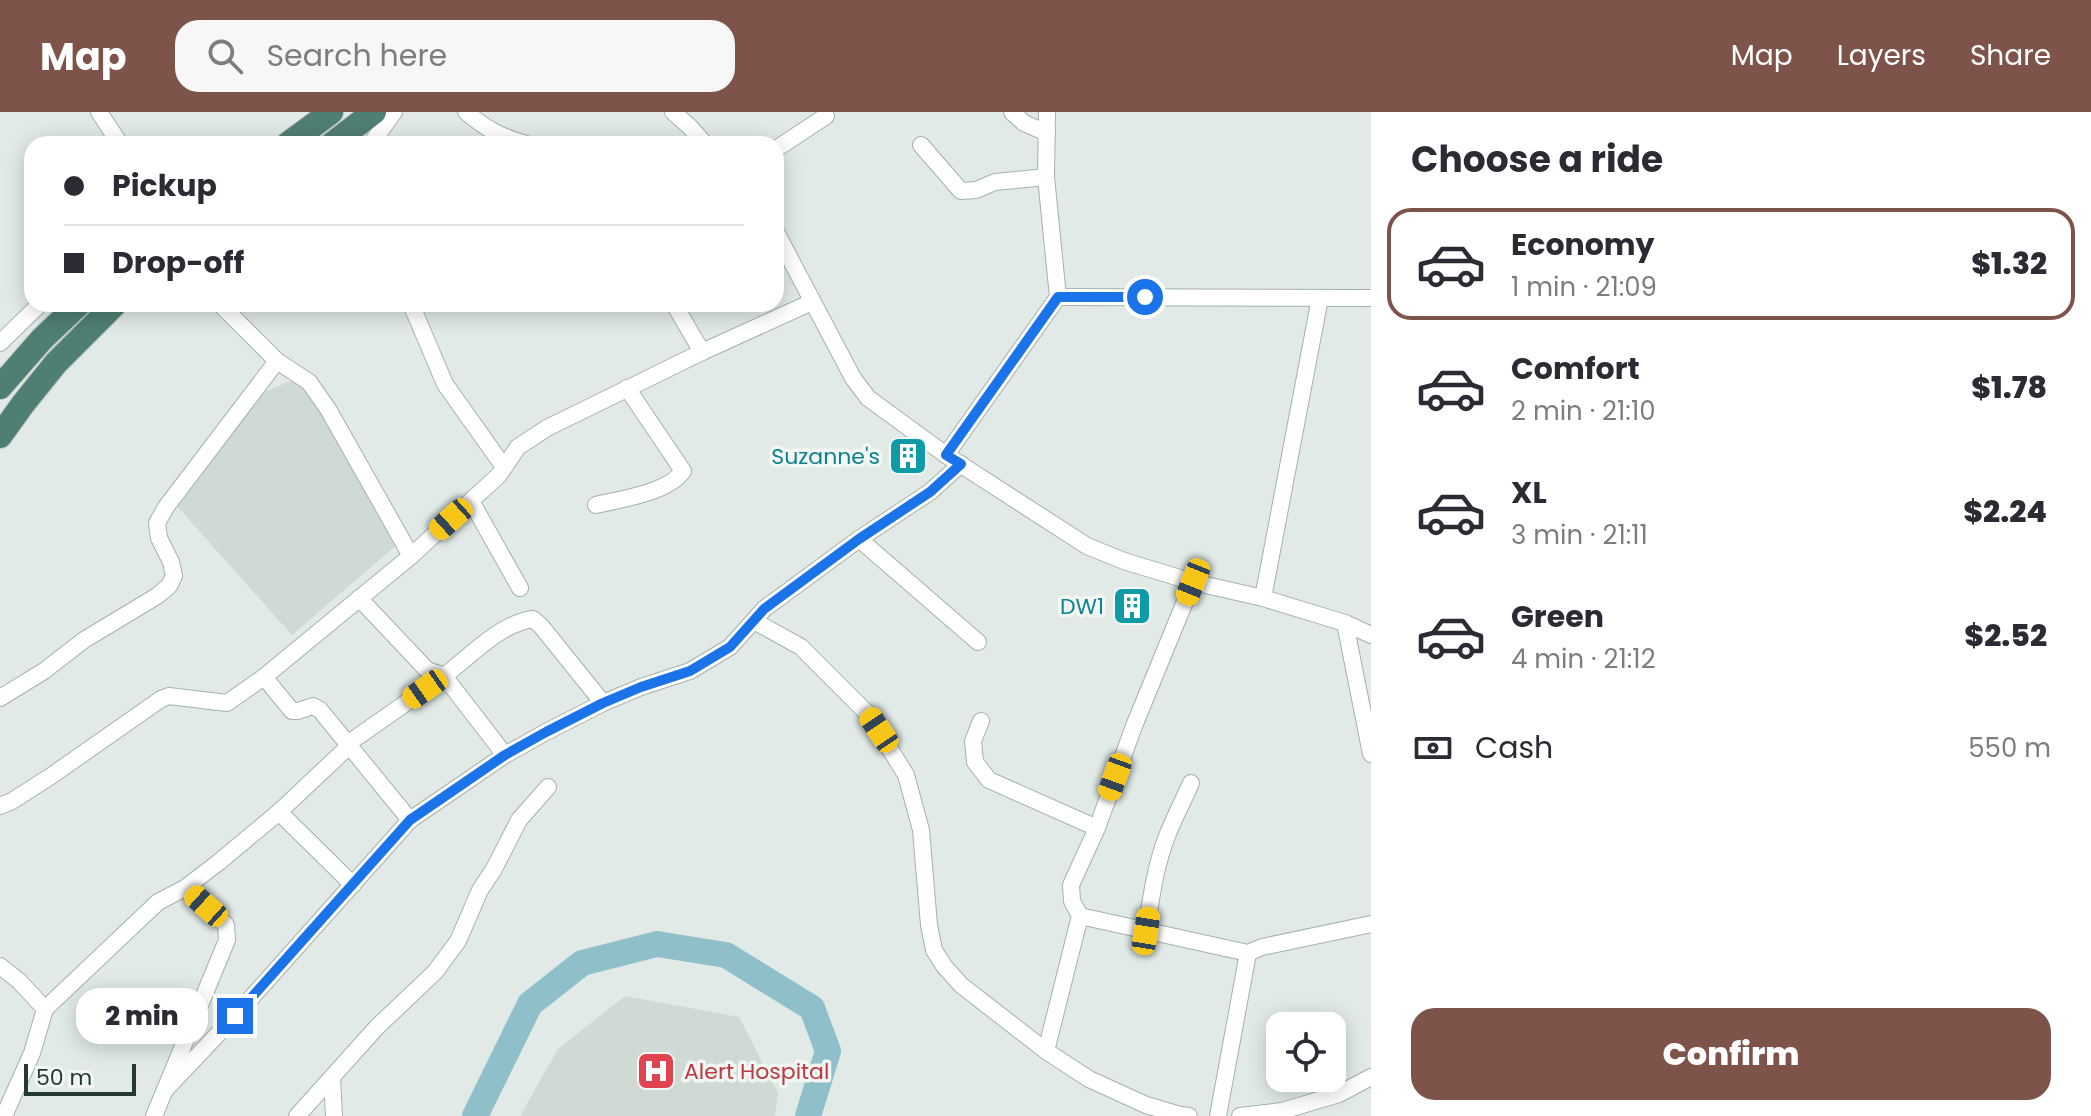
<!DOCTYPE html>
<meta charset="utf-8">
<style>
body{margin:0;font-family:Poppins,sans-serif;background:#f7f7f7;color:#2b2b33;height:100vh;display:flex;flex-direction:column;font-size:30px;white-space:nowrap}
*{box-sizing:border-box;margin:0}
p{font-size:26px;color:#7c7c81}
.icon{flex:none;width:44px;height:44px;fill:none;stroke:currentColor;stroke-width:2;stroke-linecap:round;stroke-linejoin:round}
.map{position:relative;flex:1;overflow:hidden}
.sheet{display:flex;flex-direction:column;background:#fff;width:720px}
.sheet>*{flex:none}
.banner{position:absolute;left:24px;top:24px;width:760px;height:176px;border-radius:24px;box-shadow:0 4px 20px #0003;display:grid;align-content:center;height:176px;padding:0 40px;background:#fff}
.tools{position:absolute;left:1266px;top:900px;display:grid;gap:16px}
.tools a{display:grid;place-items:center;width:80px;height:80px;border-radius:16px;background:#fff;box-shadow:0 4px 20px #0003;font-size:40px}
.scale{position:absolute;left:24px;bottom:20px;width:112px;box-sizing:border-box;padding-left:8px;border:4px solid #243933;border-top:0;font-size:22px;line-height:28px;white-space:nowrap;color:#243933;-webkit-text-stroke:6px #f2f7f4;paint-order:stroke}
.end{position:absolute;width:36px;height:36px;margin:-18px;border:10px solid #1a73e8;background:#fff;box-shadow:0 0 0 4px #fff}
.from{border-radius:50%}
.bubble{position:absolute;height:56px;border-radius:24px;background:#fff;box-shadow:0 4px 20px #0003;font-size:26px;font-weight:800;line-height:56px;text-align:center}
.car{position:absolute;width:24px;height:48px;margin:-24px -12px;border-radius:10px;box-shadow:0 0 6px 2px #0007;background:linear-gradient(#f5c518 24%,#345 0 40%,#f5c518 0 76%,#345 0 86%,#f5c518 0)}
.banner b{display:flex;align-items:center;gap:28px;height:76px;font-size:30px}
.banner b+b{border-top:2px solid #e1e1e2}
.banner i{width:20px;height:20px;background:#2b2b33}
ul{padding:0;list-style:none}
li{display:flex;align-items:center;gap:24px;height:112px;margin:0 16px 12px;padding:0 24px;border:4px solid transparent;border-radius:24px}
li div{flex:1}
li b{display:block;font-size:30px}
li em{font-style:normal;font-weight:800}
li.active{border-color:#7e544a}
li>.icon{width:72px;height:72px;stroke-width:1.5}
h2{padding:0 40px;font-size:36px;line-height:96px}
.pay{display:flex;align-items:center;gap:20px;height:88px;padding:0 40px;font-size:30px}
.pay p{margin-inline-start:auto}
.cta{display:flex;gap:16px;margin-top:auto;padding:16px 40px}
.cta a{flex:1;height:92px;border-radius:24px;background:#7e544a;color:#fff;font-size:32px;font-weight:800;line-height:92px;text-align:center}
header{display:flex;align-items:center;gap:48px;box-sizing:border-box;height:112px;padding:0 40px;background:#7e544a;color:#fff}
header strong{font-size:38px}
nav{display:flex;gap:44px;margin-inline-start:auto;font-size:28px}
.search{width:560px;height:72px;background:#f7f7f7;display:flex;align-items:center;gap:20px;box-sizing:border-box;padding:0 28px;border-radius:24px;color:#7c7c81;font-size:30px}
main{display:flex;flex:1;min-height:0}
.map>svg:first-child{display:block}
.built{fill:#d0dad5}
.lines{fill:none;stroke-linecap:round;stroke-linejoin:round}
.river{stroke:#8fc0ca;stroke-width:26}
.minor-casing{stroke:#a5b1ad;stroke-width:18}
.trunk-casing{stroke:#bdc4c2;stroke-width:26}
.minor{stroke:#fff;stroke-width:16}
.trunk{stroke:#4f7e74;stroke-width:24}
.route{stroke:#1a73e8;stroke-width:10}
.labels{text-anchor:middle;stroke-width:7;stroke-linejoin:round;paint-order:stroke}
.culture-label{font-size:22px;fill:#0d838f;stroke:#f2f7f4;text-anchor:end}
.health-label{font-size:22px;fill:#be3a42;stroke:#f2f7f4;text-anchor:start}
</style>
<header>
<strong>Map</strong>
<div class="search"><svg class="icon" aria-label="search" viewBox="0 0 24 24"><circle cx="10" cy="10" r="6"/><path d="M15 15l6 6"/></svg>Search here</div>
<nav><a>Map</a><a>Layers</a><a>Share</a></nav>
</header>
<main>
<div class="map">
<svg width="1371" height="1004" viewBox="0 0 1371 1004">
<rect width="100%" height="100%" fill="#e1eae6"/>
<g class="built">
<polygon points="293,268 326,299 400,430 292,523 175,392 255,284"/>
<polygon points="625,884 739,905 778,981 775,1004 520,1004 558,937"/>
</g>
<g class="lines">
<polyline class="river" points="475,1004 530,892 582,851 657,832 726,843 812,896 828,939 808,1004"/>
<defs>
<g id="minor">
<polyline points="99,0 120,32"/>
<path d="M 466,0 C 486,17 501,25 526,32"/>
<polyline points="673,0 690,15 705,32"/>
<polyline points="1012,0 1024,11 1047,21"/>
<polyline points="371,32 394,0"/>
<polyline points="921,33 961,79 976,78 995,70 1046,65"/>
<polyline points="776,37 826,4"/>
<polyline points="776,120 853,266 868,286 946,343 1087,434 1124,449 1193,470 1263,486 1345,511 1371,523"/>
<polyline points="1058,185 1371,186"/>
<polyline points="220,192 277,249 309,270 328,297 411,444"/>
<polyline points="411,192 445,272 504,355"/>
<polyline points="674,192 702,240"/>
<polyline points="0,231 40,192"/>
<polyline points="946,343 1058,185 1046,65 1047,0"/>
<polyline points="471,389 520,476"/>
<path d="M 596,393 C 621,387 668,381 683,359 L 627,276"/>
<polyline points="859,427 978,530"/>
<polyline points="359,486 427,558 444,564 505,643"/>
<polyline points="1263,486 1320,186"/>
<polyline points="754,509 801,535 869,603 906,663 921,718 929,813 934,838 944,854 961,873 1046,939 1089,967 1146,993 1180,1003 1189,1004"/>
<polyline points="1345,511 1371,642"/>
<polyline points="264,565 292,599 298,599 313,594 320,598 410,708"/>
<polyline points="0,586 44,559 84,528 157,484 169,474 174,464 171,450 159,426 157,411 166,395 277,249"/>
<polyline points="981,609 973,629 975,650 989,668 1097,716"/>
<polyline points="0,694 12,689 51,664 161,587 169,584 227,591 264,565 411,444 499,363 518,335 547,316 702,240 812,190"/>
<polyline points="279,700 353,773"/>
<polyline points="1080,804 1248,841 1262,835 1371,812"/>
<path d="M 1146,819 C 1151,787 1155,755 1167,724 C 1174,706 1183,689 1191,671"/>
<polyline points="0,854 19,869 45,897"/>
<polyline points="1046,939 1080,804 1072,789 1071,773 1097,716 1134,614 1193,470"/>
<polyline points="332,966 334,1004"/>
<polyline points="165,978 235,904 410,708 505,643 546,620 603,591 641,575 690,559 730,535 764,497 859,427 930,380 961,352"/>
<path d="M 4,1004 L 32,941 L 45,897 L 158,790 L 185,776 L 219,750 L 279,700 L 348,635 L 353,628 C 384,606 415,585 445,563 C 472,543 499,512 533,507 L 541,514 L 603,591"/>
<polyline points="154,1004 227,828 226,813 185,776"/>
<polyline points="297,1004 377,915 435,860 458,829 480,778 494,757 519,708 548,675"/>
<polyline points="1218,1004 1248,841"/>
<polyline points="1240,1004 1282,999 1339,982 1371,965"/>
</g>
<g id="trunk">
<polyline points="288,32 331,0"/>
<polyline points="332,32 374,0"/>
<polyline points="0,275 42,227 79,192"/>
<polyline points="0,324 23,292 56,251 115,192"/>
</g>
</defs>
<use href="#minor" class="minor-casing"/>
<use href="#trunk" class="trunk-casing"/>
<use href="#minor" class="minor"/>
<use href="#trunk" class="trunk"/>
</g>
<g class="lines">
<polyline class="route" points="235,904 410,708 505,643 546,620 603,591 641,575 690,559 730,535 764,497 859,427 930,380 961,352 946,343 1058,185 1145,185"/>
</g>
<defs>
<symbol id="building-square" viewBox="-11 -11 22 22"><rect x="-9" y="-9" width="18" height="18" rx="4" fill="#0f9aa8" stroke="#f2f7f4"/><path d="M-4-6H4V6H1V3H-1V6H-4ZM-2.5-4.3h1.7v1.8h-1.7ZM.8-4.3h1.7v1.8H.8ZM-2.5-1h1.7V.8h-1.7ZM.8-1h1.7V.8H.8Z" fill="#fff"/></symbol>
<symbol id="hospital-square" viewBox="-11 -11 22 22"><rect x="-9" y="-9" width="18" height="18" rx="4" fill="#e0444e" stroke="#f2f7f4"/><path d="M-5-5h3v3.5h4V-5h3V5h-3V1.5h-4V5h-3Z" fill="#fff"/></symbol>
</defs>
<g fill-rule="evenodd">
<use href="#building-square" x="886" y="322" width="44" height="44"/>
<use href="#building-square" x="1110" y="472" width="44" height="44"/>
<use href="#hospital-square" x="634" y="937" width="44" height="44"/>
</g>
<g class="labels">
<g class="culture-label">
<text x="880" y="352">Suzanne's</text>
<text x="1104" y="502">DW1</text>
</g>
<g class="health-label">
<text x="684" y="967">Alert Hospital</text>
</g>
</g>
</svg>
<div class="tools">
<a><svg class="icon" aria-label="locate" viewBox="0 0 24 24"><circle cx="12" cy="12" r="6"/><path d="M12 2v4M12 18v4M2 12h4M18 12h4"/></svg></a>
</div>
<div class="scale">50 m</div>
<i class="end from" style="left:1145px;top:185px"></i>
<i class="end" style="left:235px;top:904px"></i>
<div class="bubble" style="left:76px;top:876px;width:132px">2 min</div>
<i class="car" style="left:451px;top:407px;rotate:228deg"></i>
<i class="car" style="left:1193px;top:470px;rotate:202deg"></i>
<i class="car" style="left:425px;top:577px;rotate:235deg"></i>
<i class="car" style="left:879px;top:618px;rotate:326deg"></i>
<i class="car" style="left:1115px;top:665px;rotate:200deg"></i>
<i class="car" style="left:206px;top:794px;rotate:312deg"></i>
<i class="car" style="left:1146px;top:819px;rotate:9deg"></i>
<div class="banner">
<b><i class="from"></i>Pickup</b>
<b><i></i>Drop-off</b>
</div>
</div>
<section class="sheet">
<h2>Choose a ride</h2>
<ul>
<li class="active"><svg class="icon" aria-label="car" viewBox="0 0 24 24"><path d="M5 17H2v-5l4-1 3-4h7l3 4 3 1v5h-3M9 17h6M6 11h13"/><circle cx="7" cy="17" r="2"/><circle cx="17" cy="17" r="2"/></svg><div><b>Economy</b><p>1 min · 21:09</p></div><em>$1.32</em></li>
<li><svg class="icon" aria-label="car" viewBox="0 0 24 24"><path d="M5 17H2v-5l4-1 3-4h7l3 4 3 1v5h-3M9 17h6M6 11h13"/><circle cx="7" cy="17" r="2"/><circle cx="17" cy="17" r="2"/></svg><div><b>Comfort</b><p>2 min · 21:10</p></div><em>$1.78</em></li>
<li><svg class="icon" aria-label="car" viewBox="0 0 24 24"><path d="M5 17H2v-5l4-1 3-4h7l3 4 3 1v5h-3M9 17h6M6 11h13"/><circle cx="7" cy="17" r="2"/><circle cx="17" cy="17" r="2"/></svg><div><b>XL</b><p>3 min · 21:11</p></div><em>$2.24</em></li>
<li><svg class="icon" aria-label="car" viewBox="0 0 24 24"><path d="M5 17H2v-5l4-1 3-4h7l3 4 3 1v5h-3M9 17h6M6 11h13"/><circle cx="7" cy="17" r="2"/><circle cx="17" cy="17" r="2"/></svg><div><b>Green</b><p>4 min · 21:12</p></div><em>$2.52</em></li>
</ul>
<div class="pay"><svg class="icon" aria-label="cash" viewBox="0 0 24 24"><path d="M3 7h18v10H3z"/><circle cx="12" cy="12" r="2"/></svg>Cash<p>550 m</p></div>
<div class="cta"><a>Confirm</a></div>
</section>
</main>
